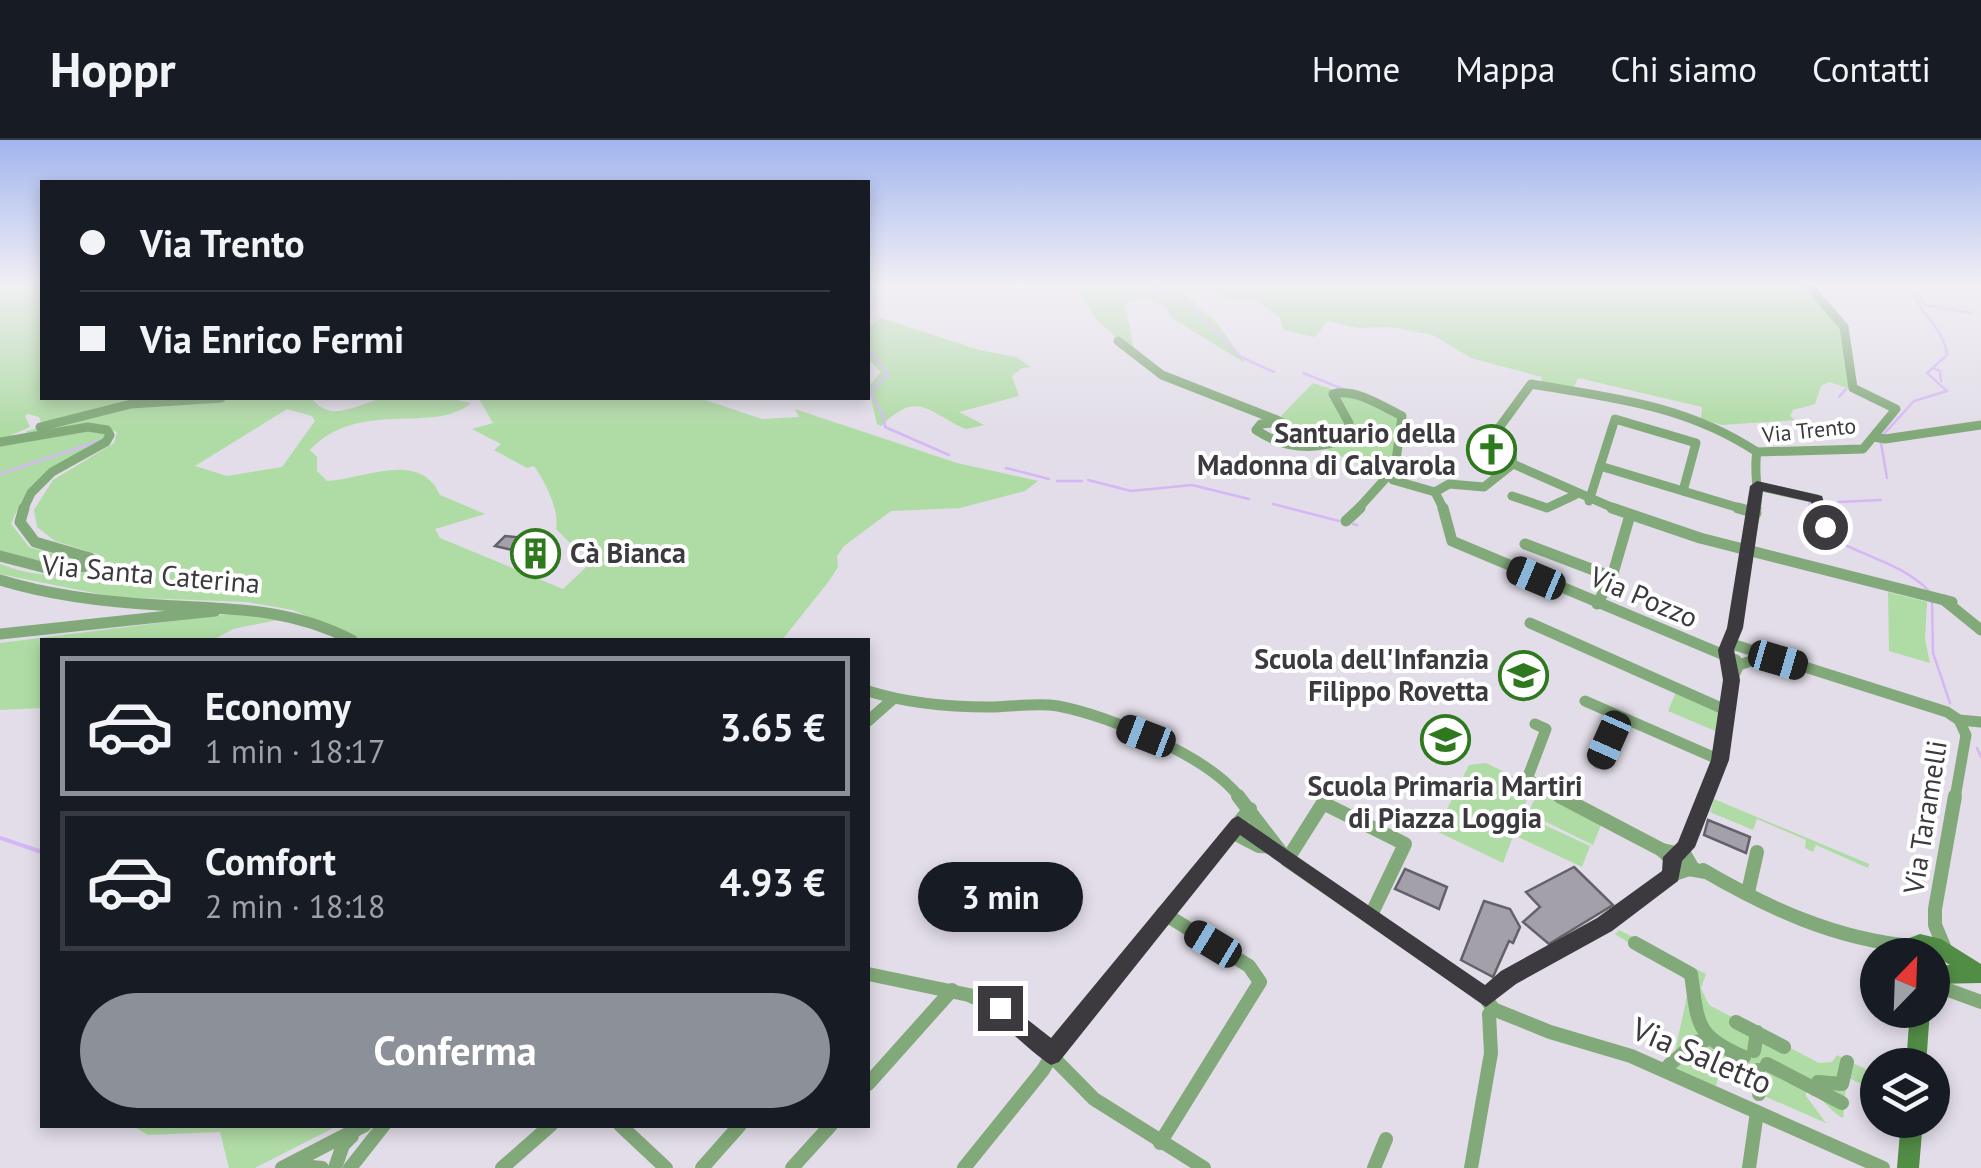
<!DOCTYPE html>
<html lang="it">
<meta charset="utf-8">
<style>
body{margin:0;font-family:"PT Sans",sans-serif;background:#242831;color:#f1f3f6;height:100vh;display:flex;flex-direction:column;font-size:38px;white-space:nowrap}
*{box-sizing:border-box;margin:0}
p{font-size:32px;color:#9ea1a6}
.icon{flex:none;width:55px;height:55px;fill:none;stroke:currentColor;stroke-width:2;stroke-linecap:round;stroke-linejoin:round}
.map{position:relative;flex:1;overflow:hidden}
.sheet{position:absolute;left:40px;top:498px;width:830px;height:490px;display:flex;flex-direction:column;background:#171b24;border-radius:0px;box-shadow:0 5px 15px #0003}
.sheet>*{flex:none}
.banner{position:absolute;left:40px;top:40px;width:830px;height:220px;border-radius:0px;box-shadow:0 5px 15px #0003;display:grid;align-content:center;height:220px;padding:0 40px;background:#171b24}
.needle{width:65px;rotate:23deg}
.tools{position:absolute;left:1860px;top:798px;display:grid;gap:20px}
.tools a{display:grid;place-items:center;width:90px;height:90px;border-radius:50%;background:#171b24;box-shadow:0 5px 15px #0003;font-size:50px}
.end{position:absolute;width:45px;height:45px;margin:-22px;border:12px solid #3c3a3e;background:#fff;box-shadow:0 0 0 5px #fff}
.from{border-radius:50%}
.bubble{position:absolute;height:70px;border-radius:35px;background:#171b24;box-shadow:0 5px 15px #0003;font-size:32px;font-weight:700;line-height:70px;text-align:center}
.car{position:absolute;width:30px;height:60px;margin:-30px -15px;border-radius:12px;box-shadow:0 0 8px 2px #0007;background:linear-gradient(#222 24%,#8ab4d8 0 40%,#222 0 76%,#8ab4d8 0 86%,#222 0)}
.banner b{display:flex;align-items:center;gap:35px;height:95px;font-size:38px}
.banner b+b{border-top:2px solid #363941}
.banner i{width:25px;height:25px;background:#f1f3f6}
ul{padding:18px 0 0;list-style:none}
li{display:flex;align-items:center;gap:30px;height:140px;margin:0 20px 15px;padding:0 20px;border:5px solid #363941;border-radius:0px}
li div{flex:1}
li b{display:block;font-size:38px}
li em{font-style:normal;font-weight:700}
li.on{border-color:#8c9099}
li>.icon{width:90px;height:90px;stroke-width:1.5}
.action{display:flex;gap:20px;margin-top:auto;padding:20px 40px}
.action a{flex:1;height:115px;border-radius:60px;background:#8c9099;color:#fff;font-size:40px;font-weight:700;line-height:115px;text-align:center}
header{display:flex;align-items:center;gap:60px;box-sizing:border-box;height:140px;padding:0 50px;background:#171b24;border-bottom:2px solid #363941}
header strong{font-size:48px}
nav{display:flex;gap:55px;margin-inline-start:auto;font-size:35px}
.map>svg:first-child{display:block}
.green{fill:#afdba5;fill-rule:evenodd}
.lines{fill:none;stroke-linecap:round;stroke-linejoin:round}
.stream-far1{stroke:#d6b7f6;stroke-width:2.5}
.stream{stroke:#d6b7f6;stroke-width:4}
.building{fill:#a4a0a9;stroke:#65616a;stroke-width:2.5}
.street-far2{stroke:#82a97a;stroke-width:9}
.street-far1{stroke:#82a97a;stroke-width:11}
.street{stroke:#82a97a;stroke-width:14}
.secondary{fill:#528d46;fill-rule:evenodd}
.route{fill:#3c3a3e}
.labels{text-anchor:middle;stroke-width:8;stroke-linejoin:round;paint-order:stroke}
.far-street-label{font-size:22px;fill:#3c3a3e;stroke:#fff}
.poi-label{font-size:28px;font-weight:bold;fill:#3c3a3e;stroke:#fff;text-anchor:end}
.street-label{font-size:28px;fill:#3c3a3e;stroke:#fff}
.near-street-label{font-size:32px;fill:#3c3a3e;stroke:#fff}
</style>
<header>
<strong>Hoppr</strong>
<nav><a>Home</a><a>Mappa</a><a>Chi siamo</a><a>Contatti</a></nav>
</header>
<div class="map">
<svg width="1981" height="1028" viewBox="0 0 1981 1028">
<rect width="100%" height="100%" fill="#e2dde8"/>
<g class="green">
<polygon points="0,145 42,145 42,258 170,258 42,285 39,277 28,274 25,276 30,287 0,300"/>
<polygon points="1073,145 1174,145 1217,183 1245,223 1172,178 1166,167 1145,157 1125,164 1135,214 1098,181"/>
<polygon points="1200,145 1806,145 1839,183 1851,249 1829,242 1821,246 1815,264 1793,270 1790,276 1795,280 1722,285 1701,279 1702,267 1578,238 1573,249 1540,245 1542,237 1471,218 1433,195 1391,187 1358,188 1327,181 1315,197 1283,190 1281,179 1255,159 1234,161"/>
<path d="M 881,178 L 979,210 L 1016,217 L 1031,227 L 1022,228 L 1012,236 L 1019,256 L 959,272 L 984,285 L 966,289 C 927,272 918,249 881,286 L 877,284 L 868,247 L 881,232 L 868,219 L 868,188 Z"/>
<polygon points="1313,243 1383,266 1400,279 1394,336 1386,338 1330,311 1279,278"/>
<path d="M 227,258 L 311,258 C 316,264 322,269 331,271 C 347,273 368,261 384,258 C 410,252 446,257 471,263 C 435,295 358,258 310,310 L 317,317 L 317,331 L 327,341 C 364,340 419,309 440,355 L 485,374 L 435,389 L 440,398 L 563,449 L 599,415 L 573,406 L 556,389 C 560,371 545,341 534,326 L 527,328 L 494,310 L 501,304 L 472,289 L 493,283 L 479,259 L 482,258 L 699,258 L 762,279 L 799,277 L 795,269 L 957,323 L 1038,341 L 1025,351 L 960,368 L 891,371 L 844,406 L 837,416 L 838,427 L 829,441 L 782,500 L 360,500 L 293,470 L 247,462 L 114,457 L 0,434 L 0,424 C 35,437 70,441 102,421 L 100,415 L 55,401 L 37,387 L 34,370 L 53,340 L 114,303 L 117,292 L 96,284 L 25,295 L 27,291 L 112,269 ZM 287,269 L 312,276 L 315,281 L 282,327 L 227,336 L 195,326 Z"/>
<path d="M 98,290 L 107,295 L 100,303 C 60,324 28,339 11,384 L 29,407 L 84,422 L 71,428 L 0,411 L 0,305 Z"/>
<polygon points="1888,452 1927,462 1925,499 1930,523 1889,511"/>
<polygon points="253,471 292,477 233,489 213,500 42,500 42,568 0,570 0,503"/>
<polygon points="1676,552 1722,572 1720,593 1668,571"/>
<polygon points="1486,623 1532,646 1503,723 1436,691 1469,625"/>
<polygon points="1539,650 1602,682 1593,705 1528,673"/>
<polygon points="1714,659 1869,724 1868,728 1816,705 1813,712 1805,708 1806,700 1757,679 1753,690 1710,672"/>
<polygon points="1527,677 1590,706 1582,727 1518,697"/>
<path d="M 1619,790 L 1706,834 L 1701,848 L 1709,865 L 1819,923 L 1832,922 L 1837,915 L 1877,935 L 1877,952 L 1847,937 L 1843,978 C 1826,969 1819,952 1806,946 L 1806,956 L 1826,983 L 1718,936 L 1716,946 L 1672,926 L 1690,842 L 1615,794 Z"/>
<polygon points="131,985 339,985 255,1028 229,1028 220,992 148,995"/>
</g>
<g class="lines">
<g class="stream-far1">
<polyline points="1151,145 1193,169 1241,217 1274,232"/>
<polyline points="1912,153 1919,155 1925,165 1972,173"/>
<polyline points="868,209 888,234 870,252 884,277 885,287 949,315"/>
<polyline points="1933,228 1940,231 1941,241"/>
<polyline points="1303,233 1343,249"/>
<polyline points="1839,257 1846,249"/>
<path d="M 1883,295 L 1914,261 L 1947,251 L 1927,233 L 1947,215 C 1944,187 1917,172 1910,145"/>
<polyline points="1881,303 1887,338"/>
<polyline points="1006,328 1049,339"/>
<polyline points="0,334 99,301"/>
<polyline points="1088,340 1131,351 1192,345 1249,359"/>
<polyline points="1057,341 1082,341"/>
<path d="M 1810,361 L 1807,379 C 1842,415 1896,416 1930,452"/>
<polyline points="1838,362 1881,360"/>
<polyline points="1273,364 1339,381"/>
<polyline points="1353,384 1357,385"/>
<polyline points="1932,460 1933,513 1950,563"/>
<polyline points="1977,608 1981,617"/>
</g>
<polyline class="stream" points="0,698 42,712"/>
</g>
<g class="building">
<polygon points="505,396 551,401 539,415 550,418 540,428 527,425 531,420 525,419 529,414 495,406"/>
<polygon points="1708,680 1750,697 1746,713 1704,695"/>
<polygon points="1574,727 1613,765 1549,804 1523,782 1540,767 1526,752"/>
<polygon points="1405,729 1447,747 1439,769 1395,749"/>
<polygon points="1484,761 1510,769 1520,787 1513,803 1509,801 1493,837 1461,820"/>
</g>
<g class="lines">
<g class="street-far2">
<polyline points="1118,201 1162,235 1277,280"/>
<path d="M 1281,282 L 1261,284 L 1256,290 C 1283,308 1312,311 1342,300 L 1349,283 L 1333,254 C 1355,248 1382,266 1402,276 L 1395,328 L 1357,370"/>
<polyline points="40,287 131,264 221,258"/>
<polyline points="1874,297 1885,299 1981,285"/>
<polyline points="0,302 88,287 107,290 110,295 106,302 52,332 31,353 23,370"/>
<polyline points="1600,326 1746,370"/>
<polyline points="1393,340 1435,352 1444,370"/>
<polyline points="1757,346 1817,359 1820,370"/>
<polyline points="1435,352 1449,344 1484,347 1513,324"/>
<polyline points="1512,356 1547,368 1575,355"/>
<polyline points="1589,361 1615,279 1696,303 1683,351"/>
<path d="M 1618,370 L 1513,324 L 1512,314 L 1493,296 L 1531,244 C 1613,258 1686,265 1757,312"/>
<path d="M 1756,370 C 1760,351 1753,332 1757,312 L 1863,309 L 1896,269 L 1853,248 L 1844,187 L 1808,145"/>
</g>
<g class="street-far1">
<polyline points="1443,368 1452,401 1736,520"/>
<polyline points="1612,368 1700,398 1952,462"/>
<polyline points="1738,368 1756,373"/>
<polyline points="1819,368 1825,387"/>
<polyline points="1346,381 1360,368"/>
<polyline points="1525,404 1612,437"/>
<polyline points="0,416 54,430 86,426 90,418 35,402 20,382 24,368"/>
<path d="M 0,440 C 52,456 105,462 159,465 C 228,469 289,467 352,500"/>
<polyline points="1944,460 1981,490"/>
<polyline points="1597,464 1612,437 1630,375"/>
<polyline points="1530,483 1728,571"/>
<polyline points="0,494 215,471"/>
<path d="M 1727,507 C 1744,468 1746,411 1756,368"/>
<polyline points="1731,541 1726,510 1735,505 1947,572 1959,580 1981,582"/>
<path d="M 868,551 C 906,563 949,567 989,567 C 1011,567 1037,562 1058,566 C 1110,576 1209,616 1240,658"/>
<polyline points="1585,561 1720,620"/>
<polyline points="868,581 893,559"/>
<polyline points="1535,584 1546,589 1527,639 1564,658"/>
<polyline points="1598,623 1619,577"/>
<polyline points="1705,658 1720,620 1731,541 1739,525 1748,522"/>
<polyline points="1955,658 1966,595 1959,580"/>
</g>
<g class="street">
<polyline points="1238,656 1287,720 1485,857 1493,869 1489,874 1491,913 1471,1028"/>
<polyline points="1559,656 1662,710"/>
<polyline points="1238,684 1267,702"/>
<polyline points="1232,692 1259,706 1275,707"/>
<polygon points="1662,710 1685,715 1692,727 1679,727"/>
<polyline points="1674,715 1685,707 1706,656"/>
<polyline points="1287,720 1323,663 1405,704 1371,775"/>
<path d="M 1703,730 C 1768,768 1835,799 1911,806"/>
<polyline points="1748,752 1757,712"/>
<path d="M 1635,803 L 1691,834 C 1698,884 1695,896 1744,917"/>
<polyline points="1945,809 1935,785 1935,769 1955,656"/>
<polyline points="868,834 969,855 1000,869 1027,891 1094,959 1204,1028"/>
<polyline points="1932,844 1981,862"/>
<polyline points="1485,857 1509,838 1605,785 1671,735 1689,729 1706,732"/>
<polyline points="1493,869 1550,892 1631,916 1883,1028"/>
<polyline points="1736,882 1784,907"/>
<polyline points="1754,911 1757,892"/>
<polyline points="1767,924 1842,963"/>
<polyline points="1669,925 1696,902 1706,900"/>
<polyline points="1758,930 1759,954"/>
<polyline points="868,944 952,850"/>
<polyline points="1815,949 1818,942 1842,944 1847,922"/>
<polyline points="620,985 666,1028"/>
<polyline points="1160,1003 1260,842 1249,826 1163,773"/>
<polyline points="291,1025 322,1028"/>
<polyline points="282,1028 365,985"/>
<polyline points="335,1028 343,1005 352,996"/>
<polyline points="350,1028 384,985"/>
<polyline points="502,1028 551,985"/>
<polyline points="702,1028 740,985"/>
<polyline points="792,1028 831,985"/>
<polyline points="964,1028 1043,930 1062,898 1250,669"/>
<polyline points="1374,1028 1386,999"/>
<polyline points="1749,1028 1757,972"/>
</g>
<g class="secondary">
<polygon points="1920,794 1941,799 1981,824 1981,843 1932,844 1932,826 1950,825 1930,813 1921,811 1919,815 1901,815 1904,800"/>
<polygon points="1910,870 1930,870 1926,925 1906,925"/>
<polygon points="1901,980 1923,980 1919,1028 1897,1028"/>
</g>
</g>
<linearGradient id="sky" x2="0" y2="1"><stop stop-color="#a1b5ee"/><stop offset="0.5" stop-color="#f2f0f5"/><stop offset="1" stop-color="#f2f0f5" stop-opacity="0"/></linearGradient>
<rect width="1981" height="289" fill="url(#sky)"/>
<path class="route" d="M 1757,341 L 1822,356 L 1832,387 L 1820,390 L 1811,362 L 1763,351 L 1743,488 L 1734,510 L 1740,540 L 1729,620 L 1695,707 L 1682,721 L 1678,741 L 1612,791 L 1516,844 L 1486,867 L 1240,695 L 1059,922 L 1051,925 C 1041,920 994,879 989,868 L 992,861 L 1000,858 L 1051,898 L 1232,679 L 1238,676 L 1485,845 L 1501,831 L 1597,778 L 1662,731 L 1663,717 L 1678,702 L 1711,620 L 1723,540 L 1718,510 L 1727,488 L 1750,346 Z"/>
<defs>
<symbol id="church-ring" viewBox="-11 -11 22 22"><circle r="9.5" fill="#fff" stroke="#2e781d" stroke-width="1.5"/><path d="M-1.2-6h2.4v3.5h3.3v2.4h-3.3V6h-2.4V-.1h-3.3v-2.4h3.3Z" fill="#2e781d"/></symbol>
<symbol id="building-ring" viewBox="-11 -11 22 22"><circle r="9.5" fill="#fff" stroke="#2e781d" stroke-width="1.5"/><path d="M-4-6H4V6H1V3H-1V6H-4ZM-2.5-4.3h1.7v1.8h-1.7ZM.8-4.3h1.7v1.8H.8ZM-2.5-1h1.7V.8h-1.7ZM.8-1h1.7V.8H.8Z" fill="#2e781d"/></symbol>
<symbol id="school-ring" viewBox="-11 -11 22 22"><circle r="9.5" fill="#fff" stroke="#2e781d" stroke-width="1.5"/><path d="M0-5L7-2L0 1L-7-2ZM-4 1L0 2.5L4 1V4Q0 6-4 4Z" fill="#2e781d"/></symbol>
</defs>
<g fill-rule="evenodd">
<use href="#church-ring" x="1464" y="282" width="55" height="55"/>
<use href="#building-ring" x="508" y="386" width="55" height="55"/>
<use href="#school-ring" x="1496" y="508" width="55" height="55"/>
<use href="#school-ring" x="1418" y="572" width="55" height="55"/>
</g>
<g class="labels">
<g class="far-street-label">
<text transform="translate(1809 290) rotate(-6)" y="8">Via Trento</text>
</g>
<g class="poi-label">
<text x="1456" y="303">Santuario della<tspan x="1456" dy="32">Madonna di Calvarola</tspan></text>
<text x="570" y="423" text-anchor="start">Cà Bianca</text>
<text x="1489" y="529">Scuola dell'Infanzia<tspan x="1489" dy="32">Filippo Rovetta</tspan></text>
<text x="1445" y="656" text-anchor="middle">Scuola Primaria Martiri<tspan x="1445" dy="32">di Piazza Loggia</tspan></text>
</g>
<g class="street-label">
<text transform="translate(151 434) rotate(5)" y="10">Via Santa Caterina</text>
<text transform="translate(1644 457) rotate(23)" y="10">Via Pozzo</text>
<text transform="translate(1925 677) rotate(-81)" y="10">Via Taramelli</text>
</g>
<g class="near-street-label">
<text transform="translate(1702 916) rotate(23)" y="11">Via Saletto</text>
</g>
</g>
</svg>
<div class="tools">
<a><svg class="needle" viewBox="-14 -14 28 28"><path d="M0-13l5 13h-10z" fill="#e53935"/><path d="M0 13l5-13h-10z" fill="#9ea1a6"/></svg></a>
<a><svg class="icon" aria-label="layers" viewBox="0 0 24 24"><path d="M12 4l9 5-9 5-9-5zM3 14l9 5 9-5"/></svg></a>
</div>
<i class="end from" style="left:1825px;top:387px"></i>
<i class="end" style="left:1000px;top:868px"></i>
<div class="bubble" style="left:918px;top:722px;width:165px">3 min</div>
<i class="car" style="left:1536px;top:438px;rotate:293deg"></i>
<i class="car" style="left:1778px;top:520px;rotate:106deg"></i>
<i class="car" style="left:1146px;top:596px;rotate:291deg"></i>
<i class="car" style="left:1609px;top:600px;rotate:204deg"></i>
<i class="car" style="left:1213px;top:804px;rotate:301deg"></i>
<div class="banner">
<b><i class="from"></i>Via Trento</b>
<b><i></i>Via Enrico Fermi</b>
</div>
<section class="sheet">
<ul>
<li class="on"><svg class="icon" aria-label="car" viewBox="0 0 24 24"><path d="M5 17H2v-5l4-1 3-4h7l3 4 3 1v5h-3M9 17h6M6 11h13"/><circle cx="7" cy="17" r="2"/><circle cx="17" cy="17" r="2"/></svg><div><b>Economy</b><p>1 min · 18:17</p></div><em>3.65 €</em></li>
<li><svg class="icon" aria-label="car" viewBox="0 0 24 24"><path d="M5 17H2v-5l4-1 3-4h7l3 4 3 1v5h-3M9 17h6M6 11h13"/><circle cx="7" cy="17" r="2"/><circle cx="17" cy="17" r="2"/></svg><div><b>Comfort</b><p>2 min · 18:18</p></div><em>4.93 €</em></li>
</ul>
<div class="action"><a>Conferma</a></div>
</section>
</div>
